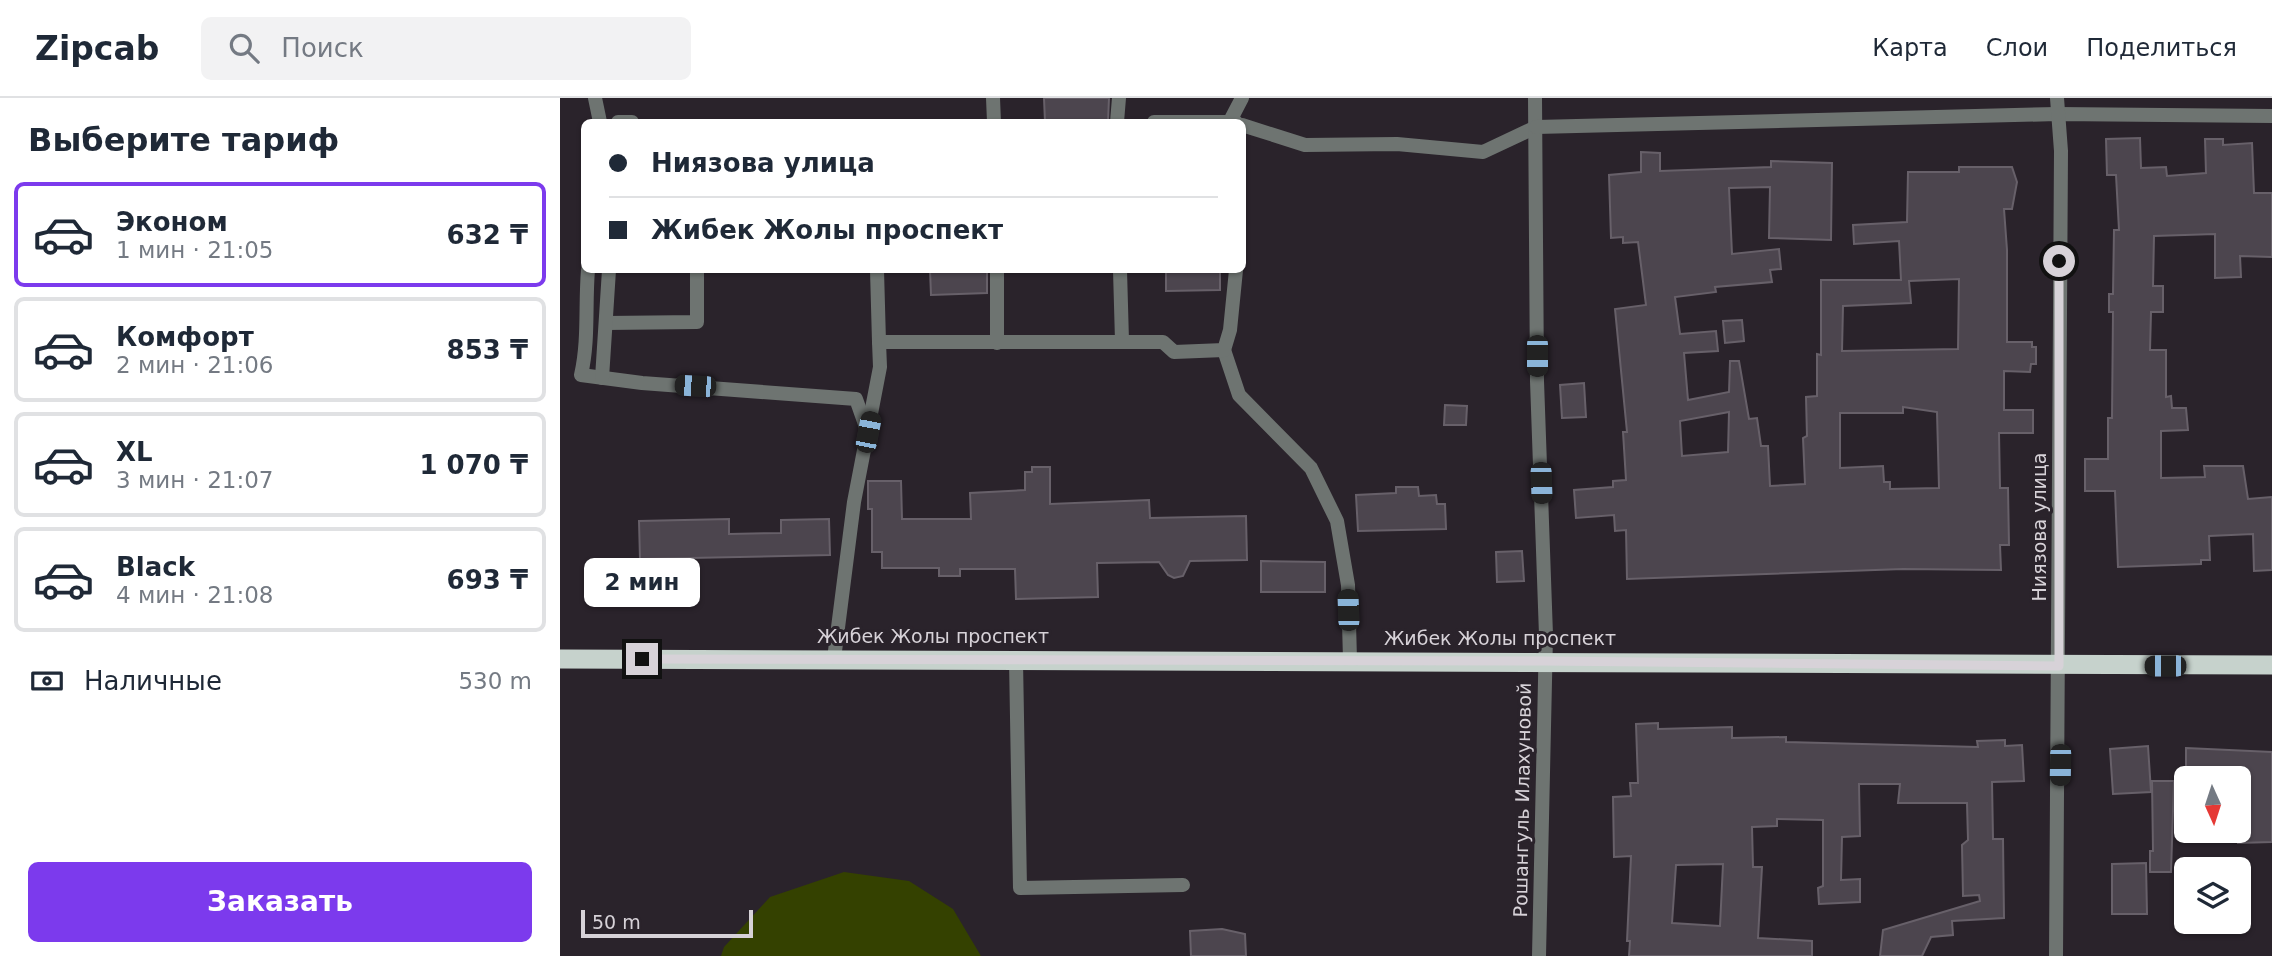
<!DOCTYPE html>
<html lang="ru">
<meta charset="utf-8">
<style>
body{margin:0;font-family:"DejaVu Sans",sans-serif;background:#f2f2f3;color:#1f2937;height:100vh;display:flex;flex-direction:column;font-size:26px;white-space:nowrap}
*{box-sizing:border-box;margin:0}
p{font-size:23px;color:#747a83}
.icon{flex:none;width:38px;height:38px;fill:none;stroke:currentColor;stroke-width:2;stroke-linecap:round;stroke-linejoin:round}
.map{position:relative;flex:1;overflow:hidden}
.sheet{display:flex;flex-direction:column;background:#fff;width:560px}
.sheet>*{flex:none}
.guide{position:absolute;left:21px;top:21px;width:665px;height:154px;border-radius:10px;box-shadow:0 2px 5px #0004;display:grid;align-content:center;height:154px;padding:0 28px;background:#fff}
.needle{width:46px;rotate:177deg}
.fabs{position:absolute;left:1614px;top:668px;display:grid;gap:14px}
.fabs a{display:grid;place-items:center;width:77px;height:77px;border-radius:10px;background:#fff;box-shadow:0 2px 5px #0004;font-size:35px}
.scale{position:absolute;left:21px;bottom:18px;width:172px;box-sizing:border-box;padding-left:7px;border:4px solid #d7d2d8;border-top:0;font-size:19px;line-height:24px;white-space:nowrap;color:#d7d2d8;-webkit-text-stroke:5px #2a232b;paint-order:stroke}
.end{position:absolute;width:32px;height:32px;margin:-16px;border:9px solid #d7d2d8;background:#111;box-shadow:0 0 0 4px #111}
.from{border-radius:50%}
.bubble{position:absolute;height:49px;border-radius:10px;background:#fff;box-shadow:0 2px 5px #0004;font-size:23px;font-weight:700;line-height:49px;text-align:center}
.car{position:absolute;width:21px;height:42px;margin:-21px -10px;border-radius:9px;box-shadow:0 0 5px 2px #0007;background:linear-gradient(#222 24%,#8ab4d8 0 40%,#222 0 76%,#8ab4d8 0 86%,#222 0)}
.guide b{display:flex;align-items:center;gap:24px;height:66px;font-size:26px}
.guide b+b{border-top:2px solid #e0e1e3}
.guide i{width:18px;height:18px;background:#1f2937}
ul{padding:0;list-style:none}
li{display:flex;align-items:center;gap:21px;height:105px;margin:0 14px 10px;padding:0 14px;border:4px solid #e0e1e3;border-radius:10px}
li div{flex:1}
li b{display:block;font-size:26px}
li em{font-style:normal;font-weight:700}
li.selected{border-color:#7c3aed}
li>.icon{width:63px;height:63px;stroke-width:1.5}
h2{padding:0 28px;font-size:32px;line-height:84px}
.pay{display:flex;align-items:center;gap:18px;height:77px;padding:0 28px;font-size:26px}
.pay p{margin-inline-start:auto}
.button{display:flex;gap:14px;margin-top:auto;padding:14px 28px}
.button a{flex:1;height:80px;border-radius:10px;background:#7c3aed;color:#fff;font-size:28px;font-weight:700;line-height:80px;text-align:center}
header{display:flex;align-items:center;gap:42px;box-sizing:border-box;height:98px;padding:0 35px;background:#fff;border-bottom:2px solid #e0e1e3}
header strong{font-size:33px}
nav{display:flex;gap:38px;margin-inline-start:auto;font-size:24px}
.search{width:490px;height:63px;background:#f2f2f3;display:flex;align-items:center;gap:18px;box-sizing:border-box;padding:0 24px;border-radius:10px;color:#747a83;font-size:26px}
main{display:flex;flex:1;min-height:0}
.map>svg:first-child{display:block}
.green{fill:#344100}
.building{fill:#4c454e;stroke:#676069;stroke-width:2;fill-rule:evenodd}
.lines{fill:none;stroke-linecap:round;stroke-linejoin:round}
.service{stroke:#6e7471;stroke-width:14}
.minor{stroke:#6e7471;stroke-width:14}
.trunk{stroke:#c6d2cc;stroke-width:19}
.route{stroke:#d7d2d8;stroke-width:9}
.labels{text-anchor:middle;stroke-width:6;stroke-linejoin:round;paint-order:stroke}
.street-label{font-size:19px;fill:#d7d2d8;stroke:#2a232b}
</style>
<header>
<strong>Zipcab</strong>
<div class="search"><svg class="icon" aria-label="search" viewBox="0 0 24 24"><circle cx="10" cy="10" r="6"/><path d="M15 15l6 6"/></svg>Поиск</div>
<nav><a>Карта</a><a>Слои</a><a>Поделиться</a></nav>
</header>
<main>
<section class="sheet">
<h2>Выберите тариф</h2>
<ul>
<li class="selected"><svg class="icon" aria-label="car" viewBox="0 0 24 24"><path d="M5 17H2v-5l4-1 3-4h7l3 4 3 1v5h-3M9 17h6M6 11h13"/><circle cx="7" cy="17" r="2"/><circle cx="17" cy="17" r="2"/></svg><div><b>Эконом</b><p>1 мин · 21:05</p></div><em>632 ₸</em></li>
<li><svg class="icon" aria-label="car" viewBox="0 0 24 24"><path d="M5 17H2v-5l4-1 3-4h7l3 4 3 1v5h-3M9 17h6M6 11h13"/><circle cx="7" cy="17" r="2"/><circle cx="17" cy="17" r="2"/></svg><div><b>Комфорт</b><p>2 мин · 21:06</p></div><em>853 ₸</em></li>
<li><svg class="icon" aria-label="car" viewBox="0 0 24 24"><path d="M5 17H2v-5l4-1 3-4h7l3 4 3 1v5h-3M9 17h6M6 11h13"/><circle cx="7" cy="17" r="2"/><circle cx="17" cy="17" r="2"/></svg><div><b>XL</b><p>3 мин · 21:07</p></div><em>1 070 ₸</em></li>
<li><svg class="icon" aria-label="car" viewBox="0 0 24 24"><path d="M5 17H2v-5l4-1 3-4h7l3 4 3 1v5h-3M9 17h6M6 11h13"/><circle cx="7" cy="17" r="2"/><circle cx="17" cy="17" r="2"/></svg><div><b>Black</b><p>4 мин · 21:08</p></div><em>693 ₸</em></li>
</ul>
<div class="pay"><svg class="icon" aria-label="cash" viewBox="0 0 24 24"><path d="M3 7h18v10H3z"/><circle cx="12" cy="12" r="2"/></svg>Наличные<p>530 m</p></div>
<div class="button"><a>Заказать</a></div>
</section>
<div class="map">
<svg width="1712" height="858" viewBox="0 0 1712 858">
<rect width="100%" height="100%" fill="#2a232b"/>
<polygon class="green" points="284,774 349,783 393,811 421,858 161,858 164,849 210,799"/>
<g class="building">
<polygon points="484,0 549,0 548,24 485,24"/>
<polygon points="1580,40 1581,70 1606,69 1607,78 1646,75 1645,41 1663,41 1663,47 1692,45 1694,95 1712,95 1712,159 1680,158 1681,179 1655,180 1655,136 1594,138 1593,188 1603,188 1603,214 1591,214 1590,252 1606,252 1606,299 1611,298 1612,310 1626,310 1628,332 1601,333 1601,380 1645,379 1644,368 1683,368 1688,401 1712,399 1712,472 1694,473 1693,436 1649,438 1650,462 1641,462 1641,466 1558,469 1555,393 1525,393 1525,361 1548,361 1548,320 1552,320 1553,214 1549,214 1549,196 1553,196 1554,132 1559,132 1556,77 1547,77 1546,41"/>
<path d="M 1081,54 L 1100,55 L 1100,73 L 1211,69 L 1211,63 L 1272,65 L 1271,142 L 1209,140 L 1210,89 L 1169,90 L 1172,156 L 1219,151 L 1221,171 L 1210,172 L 1212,184 L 1155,189 L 1156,194 L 1115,199 L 1120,236 L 1156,233 L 1158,253 L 1124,255 L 1128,302 L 1169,294 L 1170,263 L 1179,263 L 1189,321 L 1197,320 L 1201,348 L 1208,348 L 1210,388 L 1245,386 L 1243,340 L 1247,338 L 1246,299 L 1257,298 L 1257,256 L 1261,257 L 1261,182 L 1341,182 L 1339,143 L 1294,146 L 1293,127 L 1347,124 L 1348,74 L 1399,74 L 1399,69 L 1452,69 L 1457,84 L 1452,111 L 1444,111 L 1447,152 L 1447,244 L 1472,244 L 1472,249 L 1476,249 L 1476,266 L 1471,266 L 1470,274 L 1444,273 L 1444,312 L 1473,312 L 1473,335 L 1439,335 L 1440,390 L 1448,390 L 1449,447 L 1440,447 L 1441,472 L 1343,471 L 1067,481 L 1066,432 L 1055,433 L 1054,417 L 1016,420 L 1014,392 L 1053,389 L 1053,383 L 1066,382 L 1063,334 L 1067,334 L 1055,211 L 1086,207 L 1078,144 L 1063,145 L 1063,139 L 1051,140 L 1049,77 L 1081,74 ZM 1399,181 L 1398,251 L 1282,253 L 1283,208 L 1351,205 L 1349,183 ZM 1343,309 L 1377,314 L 1379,390 L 1330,391 L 1330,384 L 1324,384 L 1323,368 L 1280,370 L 1280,315 L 1343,315 ZM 1169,314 L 1168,354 L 1122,358 L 1120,323 Z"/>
<polygon points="370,172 427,172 427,195 371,197"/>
<polygon points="606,172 660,172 660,192 606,193"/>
<polygon points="1182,222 1184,243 1165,245 1163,223"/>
<polygon points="1024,285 1026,319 1002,320 1000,287"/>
<polygon points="885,307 907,308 906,327 884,327"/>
<polygon points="472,369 490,369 490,406 589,402 590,420 686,418 687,462 630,463 623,478 614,480 608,477 599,464 537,465 538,499 456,501 455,471 400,471 400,478 379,478 379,470 322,470 322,454 312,454 312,411 308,411 308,383 341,383 342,421 411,421 410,395 465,392 465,374 472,374"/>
<polygon points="836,389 858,389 859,398 876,397 877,406 885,406 886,431 798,433 796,397 836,395"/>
<polygon points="169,421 169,436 221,435 221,422 269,421 270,457 80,461 79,423"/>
<polygon points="962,453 964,483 937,484 936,454"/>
<polygon points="701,463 765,464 765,494 701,494"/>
<path d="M 1098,625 L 1098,631 L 1172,629 L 1172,640 L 1226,639 L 1226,644 L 1418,649 L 1417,643 L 1445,642 L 1445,648 L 1462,647 L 1464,683 L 1432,684 L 1433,741 L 1443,741 L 1444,820 L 1392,823 L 1393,837 L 1371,839 L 1362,858 L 1320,858 L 1323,832 L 1420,803 L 1419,797 L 1403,798 L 1402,747 L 1408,742 L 1407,705 L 1338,705 L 1340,686 L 1299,686 L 1300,738 L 1282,739 L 1281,782 L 1300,781 L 1300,804 L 1259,806 L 1258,790 L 1263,788 L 1263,722 L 1217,721 L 1217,728 L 1192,729 L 1193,769 L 1202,769 L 1198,840 L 1252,843 L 1252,858 L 1069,858 L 1070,843 L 1067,843 L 1071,758 L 1054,759 L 1053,699 L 1071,698 L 1070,685 L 1078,685 L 1076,626 ZM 1163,766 L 1160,828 L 1112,825 L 1116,767 Z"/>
<polygon points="1588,648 1591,694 1553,696 1550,651"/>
<polygon points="1626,650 1712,654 1712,744 1678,745 1678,681 1626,681"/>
<polygon points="1592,683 1614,683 1611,774 1590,774 1590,753 1593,753"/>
<polygon points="1586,765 1587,816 1552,816 1552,766"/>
<polygon points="662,831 685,836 686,858 631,858 630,833"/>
</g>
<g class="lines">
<g class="service">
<polyline points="35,0 40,24"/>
<polyline points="433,0 434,24"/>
<polyline points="58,24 72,24"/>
<polyline points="557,24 559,0"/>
<polyline points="594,24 670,24"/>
<polyline points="676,24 670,23 682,0"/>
<polyline points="682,27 745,47 837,46 923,54 976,29"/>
<path d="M 28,172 C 25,207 29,242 21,277 L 82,285 L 296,301 L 307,332"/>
<polyline points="317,172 319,244"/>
<polyline points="437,172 437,245"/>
<polyline points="560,172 562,243"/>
<polyline points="46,225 137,224 137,172"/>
<polyline points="664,252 679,297 751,370 777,423 788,487 790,562"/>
<polyline points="42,280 49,172"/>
<polyline points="274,561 294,404 320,269 319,244 603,244 614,254 664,252 670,232 676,172"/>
<polyline points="456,562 460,790 623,787"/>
</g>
<g class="minor">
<polyline points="975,0 977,283 986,537 979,858"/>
<polyline points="976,29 1497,16 1712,18"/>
<polyline points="1496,858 1501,53 1497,0"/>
</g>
<polyline class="trunk" points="0,561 1712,567"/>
</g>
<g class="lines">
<polyline class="route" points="82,561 983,563 1499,568 1499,163"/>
</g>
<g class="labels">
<g class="street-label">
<text transform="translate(1479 429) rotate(-90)" y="7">Ниязова улица</text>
<text x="373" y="545">Жибек Жолы проспект</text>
<text x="940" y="547">Жибек Жолы проспект</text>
<text transform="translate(962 702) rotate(-89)" y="7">Рошангуль Илахуновой</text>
</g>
</g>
</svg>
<div class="fabs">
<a><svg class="needle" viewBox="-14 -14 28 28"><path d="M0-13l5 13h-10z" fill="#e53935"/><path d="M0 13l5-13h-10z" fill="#747a83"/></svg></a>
<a><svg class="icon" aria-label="layers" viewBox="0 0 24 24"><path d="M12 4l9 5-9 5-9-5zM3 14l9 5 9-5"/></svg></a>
</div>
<div class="scale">50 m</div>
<i class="end from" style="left:1499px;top:163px"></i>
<i class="end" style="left:82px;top:561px"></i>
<div class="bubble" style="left:24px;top:460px;width:116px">2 мин</div>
<i class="car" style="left:977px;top:258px;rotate:180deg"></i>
<i class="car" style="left:135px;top:288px;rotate:273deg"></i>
<i class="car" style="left:308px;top:334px;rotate:11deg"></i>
<i class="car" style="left:981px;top:385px;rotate:178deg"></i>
<i class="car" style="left:788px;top:512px;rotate:358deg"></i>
<i class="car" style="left:1605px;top:568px;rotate:270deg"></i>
<i class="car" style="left:1500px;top:667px;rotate:181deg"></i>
<div class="guide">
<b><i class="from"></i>Ниязова улица</b>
<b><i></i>Жибек Жолы проспект</b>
</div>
</div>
</main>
